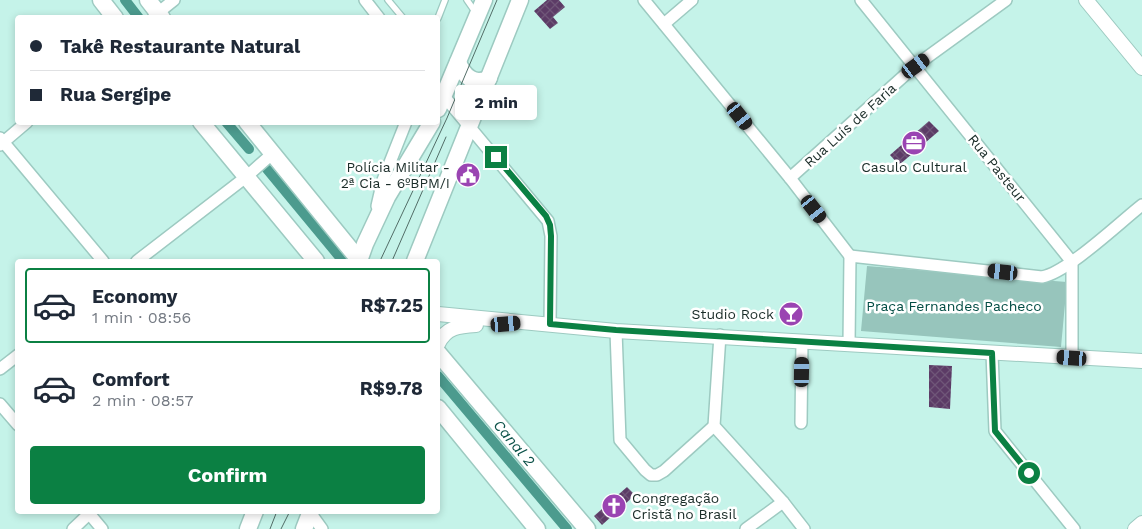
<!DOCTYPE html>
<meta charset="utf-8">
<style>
body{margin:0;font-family:"Work Sans",sans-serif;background:#f2f2f3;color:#1f2937;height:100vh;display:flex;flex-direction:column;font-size:19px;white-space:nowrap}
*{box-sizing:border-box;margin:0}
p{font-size:16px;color:#747a83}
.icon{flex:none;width:28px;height:28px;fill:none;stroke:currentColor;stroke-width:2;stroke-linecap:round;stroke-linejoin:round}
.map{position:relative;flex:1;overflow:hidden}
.sheet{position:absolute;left:15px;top:259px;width:425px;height:255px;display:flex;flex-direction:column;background:#fff;border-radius:5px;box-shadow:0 2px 8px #0003}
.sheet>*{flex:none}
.banner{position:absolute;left:15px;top:15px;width:425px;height:110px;border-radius:5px;box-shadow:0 2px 8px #0003;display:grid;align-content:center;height:110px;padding:0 15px;background:#fff}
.end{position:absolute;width:22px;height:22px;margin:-11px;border:6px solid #0b8043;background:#fff;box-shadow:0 0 0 2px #fff}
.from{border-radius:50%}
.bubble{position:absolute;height:35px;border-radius:5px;background:#fff;box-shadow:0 2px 8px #0003;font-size:16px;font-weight:700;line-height:35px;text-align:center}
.car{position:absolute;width:15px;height:30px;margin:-15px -8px;border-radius:6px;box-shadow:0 0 4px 1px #0007;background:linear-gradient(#222 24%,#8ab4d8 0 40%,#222 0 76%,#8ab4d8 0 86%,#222 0)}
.banner b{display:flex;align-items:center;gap:18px;height:48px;font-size:19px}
.banner b+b{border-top:1px solid #e0e1e3}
.banner i{width:12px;height:12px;background:#1f2937}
ul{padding:9px 0 0;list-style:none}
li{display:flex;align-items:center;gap:15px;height:75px;margin:0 10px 8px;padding:0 5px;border:2px solid transparent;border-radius:5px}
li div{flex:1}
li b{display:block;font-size:19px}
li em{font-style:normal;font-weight:700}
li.selected{border-color:#0b8043}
li>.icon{width:45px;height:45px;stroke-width:1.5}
.action{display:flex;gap:10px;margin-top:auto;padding:10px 15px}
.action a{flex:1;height:58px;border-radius:5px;background:#0b8043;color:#fff;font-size:20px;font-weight:700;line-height:58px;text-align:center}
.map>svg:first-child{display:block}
.green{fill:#97c5bc}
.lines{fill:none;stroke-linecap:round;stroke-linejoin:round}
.canal{stroke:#4c9b8e;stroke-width:10}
.building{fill:url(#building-cross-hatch)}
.service-casing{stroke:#9dcac1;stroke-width:8}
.minor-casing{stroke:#9dcac1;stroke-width:14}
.tertiary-casing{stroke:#9dcac1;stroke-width:16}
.secondary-casing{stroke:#9dcac1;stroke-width:19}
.service{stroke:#fff;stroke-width:5.5}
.minor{stroke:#fff;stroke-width:11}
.tertiary{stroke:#fff;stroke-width:14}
.secondary{stroke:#fff;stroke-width:16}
.tram{stroke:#526d67;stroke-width:1}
.route{stroke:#0b8043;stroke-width:6}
.labels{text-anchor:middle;stroke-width:5;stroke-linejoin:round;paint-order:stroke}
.street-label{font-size:14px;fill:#1a2c28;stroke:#fff}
.poi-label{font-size:14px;fill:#1a2c28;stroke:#fff;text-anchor:end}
.park-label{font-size:14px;fill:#034d44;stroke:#fff}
.water-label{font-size:15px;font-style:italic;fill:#0c5249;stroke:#fff}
</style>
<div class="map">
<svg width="1142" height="529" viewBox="0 0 1142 529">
<defs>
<pattern id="building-cross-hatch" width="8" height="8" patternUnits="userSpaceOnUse" patternTransform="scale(1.25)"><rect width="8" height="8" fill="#5c3b66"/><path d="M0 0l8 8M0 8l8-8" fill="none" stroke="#6f5678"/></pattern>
</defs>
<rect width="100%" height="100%" fill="#c5f3e9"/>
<polygon class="green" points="867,266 1067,282 1061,347 861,331"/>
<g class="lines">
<g class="canal">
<polyline points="125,0 139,18"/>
<polyline points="226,122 249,149"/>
<polyline points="267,169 343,261"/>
<polyline points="438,376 567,529"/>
</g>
</g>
<g class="building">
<polygon points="547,0 559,0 565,7 553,17 558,23 550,29 534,11"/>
<polygon points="929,121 939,131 899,165 890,155"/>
<polygon points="929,365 952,366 950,409 929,407"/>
<polygon points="627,487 635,495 602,525 594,516"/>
</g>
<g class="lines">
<defs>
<g id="service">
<polyline points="388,0 403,18"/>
<polyline points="467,0 476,13"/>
<polyline points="438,18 445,0"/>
</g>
<g id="minor">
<polyline points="365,0 379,18"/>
<polyline points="644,0 790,178 850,256"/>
<polyline points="861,0 1072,262 1072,358"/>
<polyline points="154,16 174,0"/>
<polyline points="664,24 692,0"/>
<polyline points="438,89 548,221 551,236 550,324"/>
<polyline points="0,138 103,261"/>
<polyline points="0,145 27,122"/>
<polyline points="790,178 915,66 1006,0"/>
<polyline points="377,206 383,180 406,122"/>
<polyline points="137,261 246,177 272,154"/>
<polyline points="616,331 620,440 645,470 651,475 657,475 664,471 714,426"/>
<polyline points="720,335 714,426 783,502 804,529"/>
<path d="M 849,344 L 850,256 L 1042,277 C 1068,272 1119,223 1142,205"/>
<polyline points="992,353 995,431 1074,529"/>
<polyline points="0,369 18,355"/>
<polyline points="0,404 18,425"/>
<polyline points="801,423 802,341"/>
<polyline points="87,511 102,529"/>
<polyline points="309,511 322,529"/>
<polyline points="73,529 92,511"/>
<polyline points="746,529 783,502"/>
</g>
<g id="tertiary">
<polyline points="1086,0 1142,68"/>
<polyline points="438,314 616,331 1142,361"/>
<path d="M 438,344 C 446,327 459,326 476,325"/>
<polyline points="1135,529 1142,523"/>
</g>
<g id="secondary">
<polyline points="101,0 115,18"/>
<polyline points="148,0 162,18"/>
<path d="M 458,62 C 463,75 474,87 489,78"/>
<polyline points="438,109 484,0"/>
<polyline points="201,122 316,261"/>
<polyline points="247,122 360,261"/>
<polyline points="359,261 365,244 387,197 432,122"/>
<polyline points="415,261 520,0"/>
<polyline points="438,353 587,529"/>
<polyline points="438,408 537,529"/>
<polyline points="248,529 255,511"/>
<polyline points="304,529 311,511"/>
</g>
</defs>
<use href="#service" class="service-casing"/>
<use href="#minor" class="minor-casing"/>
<use href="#tertiary" class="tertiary-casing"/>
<use href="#secondary" class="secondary-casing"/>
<use href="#service" class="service"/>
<use href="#minor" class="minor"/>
<use href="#tertiary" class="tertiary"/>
<use href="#secondary" class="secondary"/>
<g class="tram">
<polyline points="380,261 447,118 497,0"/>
<polyline points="392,261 446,137"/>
<polyline points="270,529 277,511"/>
<polyline points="281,529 290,511"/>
</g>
</g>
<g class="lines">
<polyline class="route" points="496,157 546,216 550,225 551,236 550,324 616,330 992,353 995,431 1029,473"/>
</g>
<defs>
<symbol id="office-disc" viewBox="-11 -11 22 22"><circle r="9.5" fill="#9a44b2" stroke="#fff"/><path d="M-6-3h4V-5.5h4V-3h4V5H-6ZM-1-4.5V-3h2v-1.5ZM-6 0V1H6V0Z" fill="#fff"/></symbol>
<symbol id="civic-disc" viewBox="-11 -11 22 22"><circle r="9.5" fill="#9a44b2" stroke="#fff"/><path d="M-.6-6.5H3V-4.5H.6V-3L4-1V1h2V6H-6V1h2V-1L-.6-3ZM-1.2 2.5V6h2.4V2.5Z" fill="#fff"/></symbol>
<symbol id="bar-disc" viewBox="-11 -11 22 22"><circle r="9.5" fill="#9a44b2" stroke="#fff"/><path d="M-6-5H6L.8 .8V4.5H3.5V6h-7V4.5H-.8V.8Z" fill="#fff"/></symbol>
<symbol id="church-disc" viewBox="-11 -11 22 22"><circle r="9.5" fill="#9a44b2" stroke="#fff"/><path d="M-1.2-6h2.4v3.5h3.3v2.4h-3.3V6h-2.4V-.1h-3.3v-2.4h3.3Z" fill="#fff"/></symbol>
</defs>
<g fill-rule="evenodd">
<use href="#office-disc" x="900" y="129" width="28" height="28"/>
<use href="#civic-disc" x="454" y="161" width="28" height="28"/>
<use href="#bar-disc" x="777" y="300" width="28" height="28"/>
<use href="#church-disc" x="600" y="492" width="28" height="28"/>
</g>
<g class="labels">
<g class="street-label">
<text transform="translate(850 125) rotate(-42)" y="5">Rua Luís de Faria</text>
<text transform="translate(997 168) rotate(51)" y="5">Rua Pasteur</text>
</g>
<g class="poi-label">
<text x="450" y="172">Polícia Militar -<tspan x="450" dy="16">2ª Cia - 6ºBPM/I</tspan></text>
<text x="914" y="172" text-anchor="middle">Casulo Cultural</text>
<text x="774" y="319">Studio Rock</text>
<text x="632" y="503" text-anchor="start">Congregação<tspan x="632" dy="16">Cristã no Brasil</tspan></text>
</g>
<g class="park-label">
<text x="954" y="311">Praça Fernandes Pacheco</text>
</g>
<g class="water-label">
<text transform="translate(514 443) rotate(50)" y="5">Canal 2</text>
</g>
</g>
</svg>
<i class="end from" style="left:1029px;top:473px"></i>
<i class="end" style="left:496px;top:157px"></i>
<div class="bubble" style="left:455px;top:85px;width:82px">2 min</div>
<i class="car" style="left:916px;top:66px;rotate:54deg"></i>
<i class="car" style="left:740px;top:116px;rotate:141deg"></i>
<i class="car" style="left:814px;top:209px;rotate:142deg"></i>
<i class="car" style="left:1003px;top:272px;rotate:276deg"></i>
<i class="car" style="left:506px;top:324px;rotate:85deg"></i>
<i class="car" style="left:1072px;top:358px;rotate:274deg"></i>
<i class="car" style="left:802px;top:372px;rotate:1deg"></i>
<div class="banner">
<b><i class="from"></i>Takê Restaurante Natural</b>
<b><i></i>Rua Sergipe</b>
</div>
<section class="sheet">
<ul>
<li class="selected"><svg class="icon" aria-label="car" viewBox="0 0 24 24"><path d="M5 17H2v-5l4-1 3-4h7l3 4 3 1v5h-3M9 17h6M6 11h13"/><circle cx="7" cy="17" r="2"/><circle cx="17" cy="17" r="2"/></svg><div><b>Economy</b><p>1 min · 08:56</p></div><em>R$7.25</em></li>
<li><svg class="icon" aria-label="car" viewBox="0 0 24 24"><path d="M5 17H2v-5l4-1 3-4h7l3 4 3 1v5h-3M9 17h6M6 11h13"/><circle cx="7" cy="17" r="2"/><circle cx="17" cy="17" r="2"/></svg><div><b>Comfort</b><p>2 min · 08:57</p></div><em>R$9.78</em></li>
</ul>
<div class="action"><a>Confirm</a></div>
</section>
</div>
